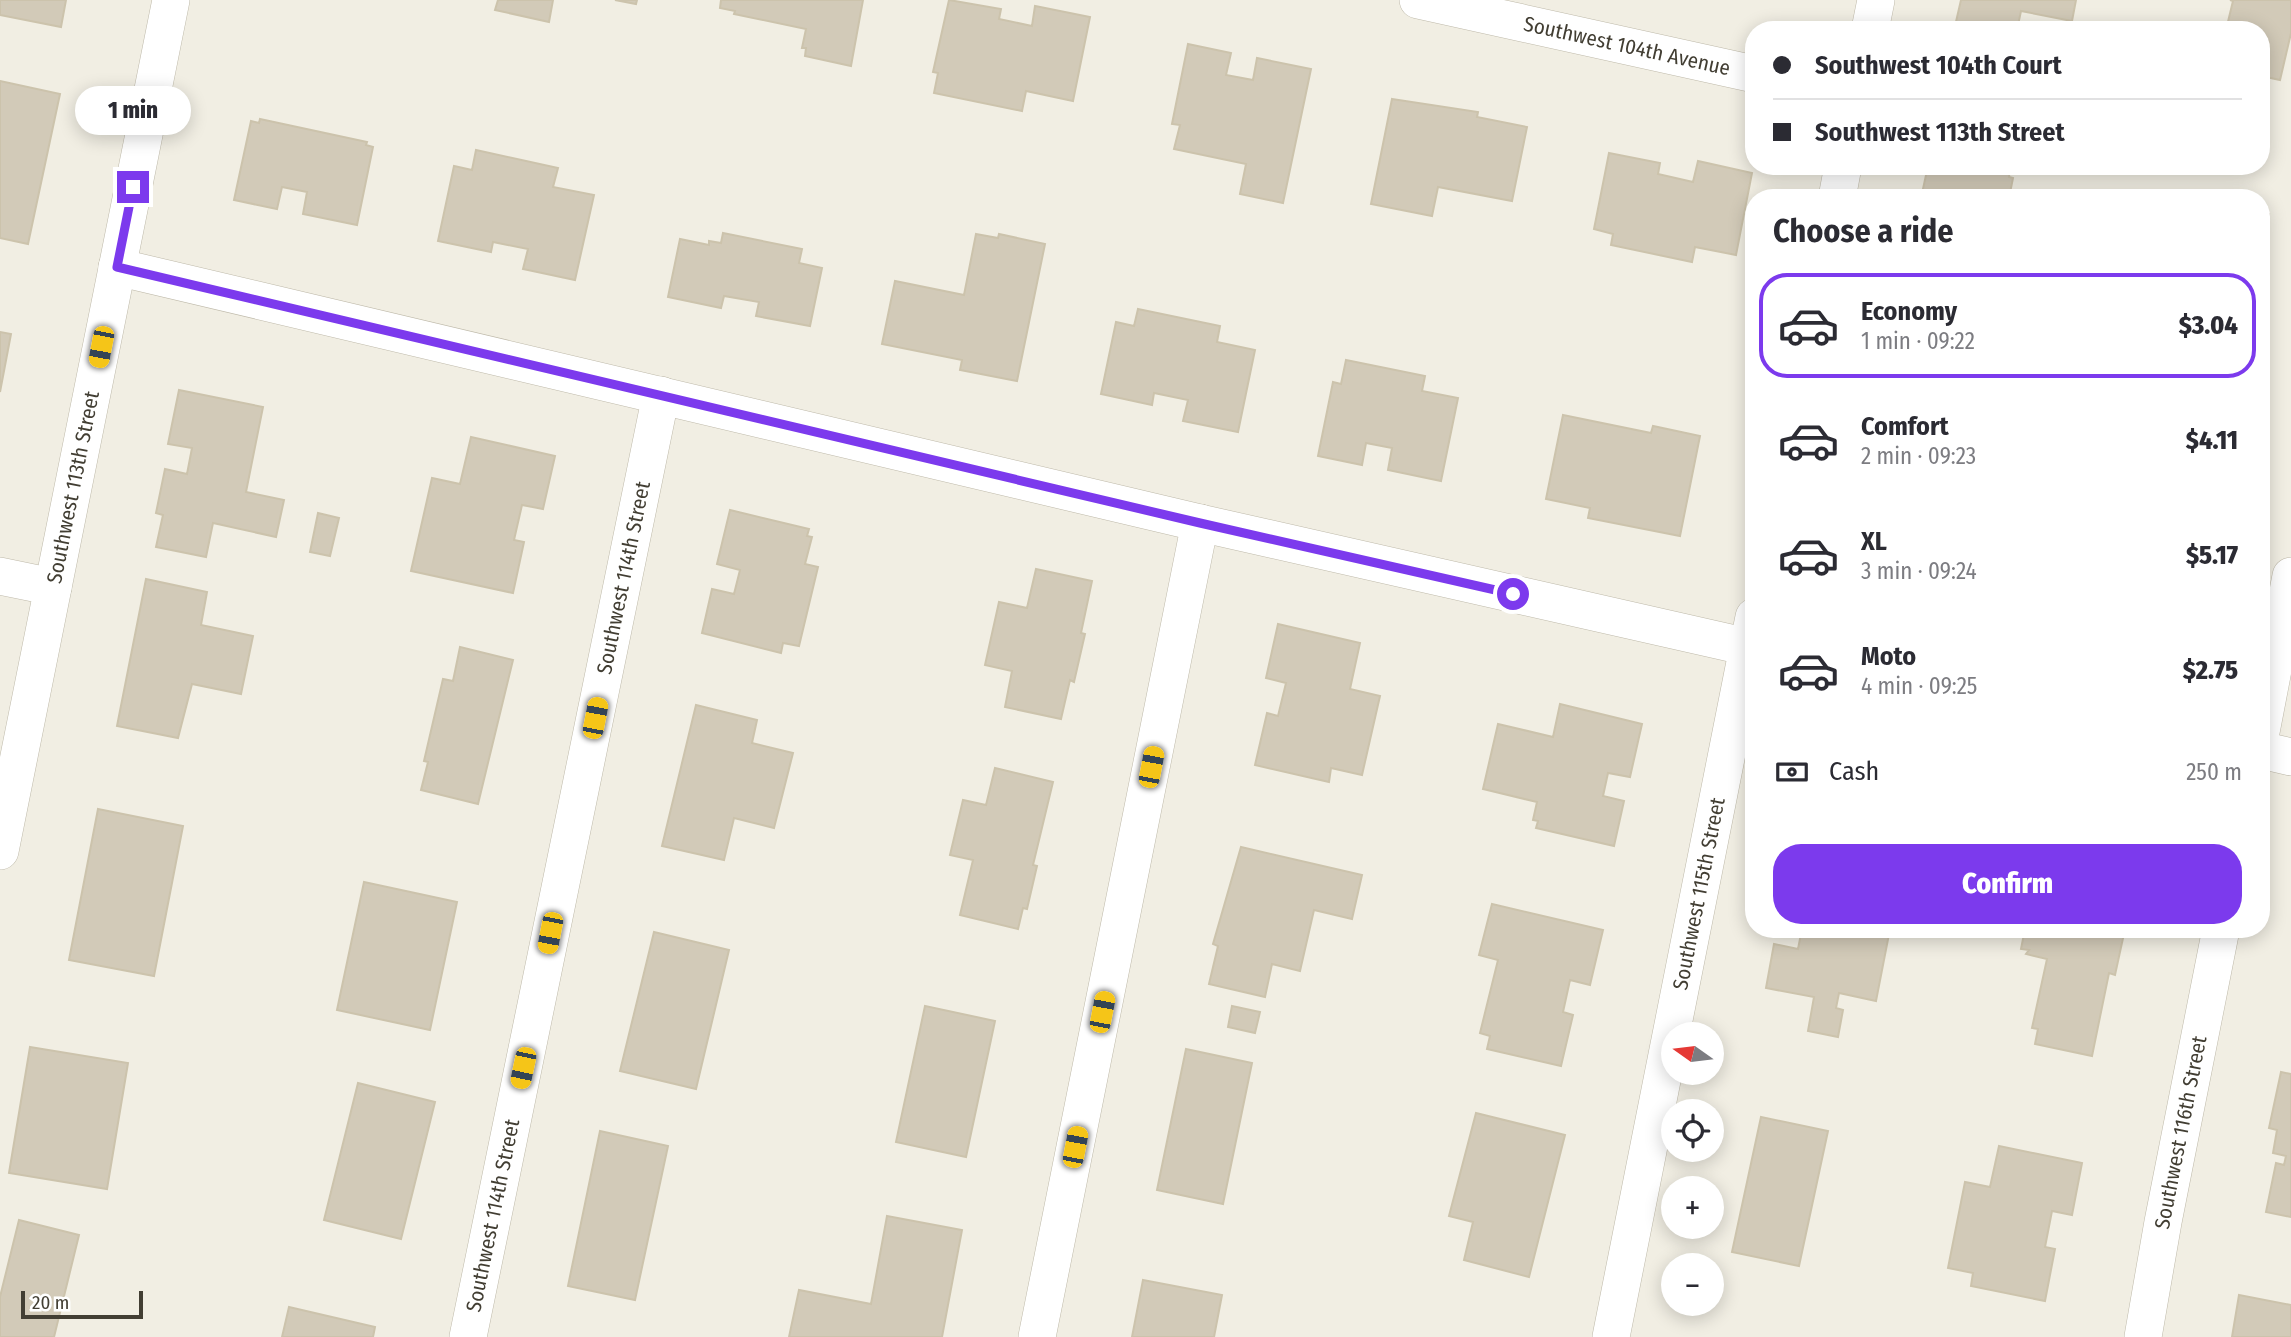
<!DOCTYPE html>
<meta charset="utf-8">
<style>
body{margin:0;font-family:"Fira Sans Condensed",sans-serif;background:#f2f2f3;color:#2b2b33;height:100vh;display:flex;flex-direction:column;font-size:26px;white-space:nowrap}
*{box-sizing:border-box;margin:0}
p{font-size:23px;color:#7c7c81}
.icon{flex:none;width:38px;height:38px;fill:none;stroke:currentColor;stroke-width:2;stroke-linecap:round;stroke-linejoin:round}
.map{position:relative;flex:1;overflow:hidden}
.drawer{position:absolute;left:1745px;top:189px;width:525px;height:749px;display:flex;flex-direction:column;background:#fff;border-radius:28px;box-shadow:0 4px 18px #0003}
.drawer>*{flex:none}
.hud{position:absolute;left:1745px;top:21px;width:525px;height:154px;border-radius:28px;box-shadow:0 4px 18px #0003;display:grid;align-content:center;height:154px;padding:0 28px;background:#fff}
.needle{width:46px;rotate:284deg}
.controls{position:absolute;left:1661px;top:1022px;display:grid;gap:14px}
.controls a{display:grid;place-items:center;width:63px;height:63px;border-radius:50%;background:#fff;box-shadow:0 4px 18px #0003;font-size:35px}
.scale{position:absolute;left:21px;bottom:18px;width:122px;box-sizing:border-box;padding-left:7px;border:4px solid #423e33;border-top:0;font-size:19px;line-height:24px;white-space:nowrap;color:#423e33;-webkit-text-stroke:5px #fff;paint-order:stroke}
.end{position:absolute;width:32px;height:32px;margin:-16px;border:9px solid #7c3aed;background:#fff;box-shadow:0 0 0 4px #fff}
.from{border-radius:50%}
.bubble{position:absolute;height:49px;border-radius:24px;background:#fff;box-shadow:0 4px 18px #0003;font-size:23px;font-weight:800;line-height:49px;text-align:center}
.car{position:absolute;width:21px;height:42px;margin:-21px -10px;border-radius:9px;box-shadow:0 0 5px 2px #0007;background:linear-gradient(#f5c518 24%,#345 0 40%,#f5c518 0 76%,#345 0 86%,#f5c518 0)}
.hud b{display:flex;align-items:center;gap:24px;height:66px;font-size:26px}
.hud b+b{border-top:2px solid #e1e1e2}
.hud i{width:18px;height:18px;background:#2b2b33}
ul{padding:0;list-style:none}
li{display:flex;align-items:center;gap:21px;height:105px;margin:0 14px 10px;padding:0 14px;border:4px solid transparent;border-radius:28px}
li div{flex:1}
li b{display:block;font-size:26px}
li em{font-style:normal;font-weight:800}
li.current{border-color:#7c3aed}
li>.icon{width:63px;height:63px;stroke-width:1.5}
h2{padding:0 28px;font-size:32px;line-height:84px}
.pay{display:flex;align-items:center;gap:18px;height:77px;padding:0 28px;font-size:26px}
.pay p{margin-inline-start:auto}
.primary-button{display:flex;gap:14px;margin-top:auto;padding:14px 28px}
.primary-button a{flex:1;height:80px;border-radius:28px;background:#7c3aed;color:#fff;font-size:28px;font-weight:800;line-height:80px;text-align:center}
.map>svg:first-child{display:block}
.building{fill:#d2cab8;stroke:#ccc3ac;stroke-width:2}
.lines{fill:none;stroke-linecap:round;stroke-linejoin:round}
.street-casing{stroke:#beb9a9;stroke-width:38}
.street{stroke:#fff;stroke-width:37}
.route{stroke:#7c3aed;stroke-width:9}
.labels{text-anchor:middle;stroke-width:5;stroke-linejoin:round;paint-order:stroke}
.street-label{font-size:21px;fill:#423e33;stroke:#fff}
</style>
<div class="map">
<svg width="2291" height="1337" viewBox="0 0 2291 1337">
<rect width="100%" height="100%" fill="#f1eee3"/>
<g class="building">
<polygon points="0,0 66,0 61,27 0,15"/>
<polygon points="498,0 553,0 549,22 495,10"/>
<polygon points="615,0 637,0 636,4"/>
<polygon points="721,0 863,0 851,66 805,56 806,48 802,48 806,29 734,14 735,11 720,8"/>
<polygon points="949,0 1001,9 999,19 1032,26 1035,6 1090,17 1073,101 1026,91 1022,111 934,93 938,73 933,72"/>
<polygon points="1961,0 2076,0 2072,21 2021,11 2017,30 1955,26"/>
<polygon points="2230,0 2291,0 2291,33 2280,80 2261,76 2261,30 2226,30 2233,1"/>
<polygon points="1188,44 1231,53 1226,75 1253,80 1257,58 1311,69 1283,203 1240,194 1246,164 1174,149 1180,125 1172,124"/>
<polygon points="0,81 60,94 28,244 0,238"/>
<polygon points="1392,99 1478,112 1477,117 1527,127 1512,201 1438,187 1432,216 1371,204"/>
<polygon points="260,119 367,142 366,145 373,147 357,225 303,214 307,192 282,187 277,209 234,200 251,121 259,123"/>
<polygon points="476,150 558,168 553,187 594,195 575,280 523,269 528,249 493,242 491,252 438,241 454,166 472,170"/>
<polygon points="1609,153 1660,163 1658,174 1693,182 1698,161 1752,173 1736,255 1695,247 1692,262 1611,245 1613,234 1594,229"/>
<polygon points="1928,166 2010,168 2009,177 2013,178 2009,198 1921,198"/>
<polygon points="2261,212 2269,214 2261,256"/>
<polygon points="723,233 802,249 799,263 822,268 810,326 756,316 759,302 724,296 721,308 668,297 680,239 709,245 709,241 721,243"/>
<polygon points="976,234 998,238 999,234 1045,244 1017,381 960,370 962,360 882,344 895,281 964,295"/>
<polygon points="1138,309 1220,326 1217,342 1255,350 1238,432 1183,421 1188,400 1154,393 1152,405 1101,394 1116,322 1134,326"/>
<polygon points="0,332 11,334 0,392"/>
<polygon points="1346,360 1425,376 1422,391 1458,398 1441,481 1388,470 1392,448 1366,443 1362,465 1318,456 1333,382 1341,384"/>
<polygon points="179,390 263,407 246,492 284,500 276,537 213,523 206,557 156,547 163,515 156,513 165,469 187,474 192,448 168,444"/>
<polygon points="1563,415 1651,433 1653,426 1700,436 1680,536 1588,518 1590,508 1546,499"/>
<polygon points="471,437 555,456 543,509 522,505 514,540 524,542 513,593 411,571 432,478 460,484"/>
<polygon points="730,510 809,529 807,536 812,537 805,564 818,567 799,646 783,643 781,653 702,633 712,589 734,594 740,570 717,564"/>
<polygon points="318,513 339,518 330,556 310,552"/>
<polygon points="1036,569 1092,581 1081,633 1085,634 1074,682 1070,680 1061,719 1005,707 1012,671 985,665 999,602 1027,608"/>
<polygon points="146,579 207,592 201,625 253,636 241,694 192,684 178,738 117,726"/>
<polygon points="1278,624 1360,643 1350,689 1380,696 1362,775 1331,768 1329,782 1255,765 1267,713 1278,716 1286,683 1266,678"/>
<polygon points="460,647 513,660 478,804 421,790 428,762 424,761 443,679 453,681"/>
<polygon points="1560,704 1642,724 1630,777 1608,773 1603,796 1624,801 1614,846 1536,828 1538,821 1533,820 1537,802 1483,789 1498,724 1553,737"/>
<polygon points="696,705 757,720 752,743 793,753 774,828 734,818 724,860 662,846"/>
<polygon points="995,768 1053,782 1033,865 1037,866 1027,909 1023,908 1018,929 960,915 973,860 950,855 963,800 986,805"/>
<polygon points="98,809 183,826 154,976 69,960"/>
<polygon points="1241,847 1362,875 1352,919 1314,910 1300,971 1272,964 1265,997 1209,984 1218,946 1213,944"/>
<polygon points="364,882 457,902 430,1030 337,1010"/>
<polygon points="1492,904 1603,930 1590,985 1570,980 1563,1012 1573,1015 1561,1066 1487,1049 1490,1036 1480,1033 1498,960 1479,955"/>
<polygon points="1802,929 1890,929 1876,1001 1839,993 1836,1008 1843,1010 1838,1037 1808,1031 1814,997 1766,988 1774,944 1798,949"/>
<polygon points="2025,929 2125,929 2115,975 2109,973 2092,1056 2035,1044 2038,1029 2032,1028 2047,959 2026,954 2029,950 2021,949"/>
<polygon points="654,932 729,950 696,1089 620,1071"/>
<polygon points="925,1006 995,1021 966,1157 896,1142"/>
<polygon points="1232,1006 1260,1012 1255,1033 1228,1027"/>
<polygon points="30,1047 128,1063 107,1189 9,1173"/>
<polygon points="1186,1049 1252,1063 1223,1204 1157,1190"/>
<polygon points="2281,1072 2291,1074 2291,1217 2266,1212 2276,1163 2284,1165 2286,1156 2273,1153 2277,1130 2269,1128"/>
<polygon points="358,1083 435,1102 401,1239 324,1220"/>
<polygon points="1476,1113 1565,1135 1529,1277 1464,1260 1473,1222 1449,1216"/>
<polygon points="1761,1117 1828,1131 1799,1266 1732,1252"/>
<polygon points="600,1131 668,1146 635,1300 568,1286"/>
<polygon points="1999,1146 2082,1163 2072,1215 2052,1211 2045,1247 2055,1249 2045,1301 1971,1286 1973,1273 1948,1268 1965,1182 1990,1187"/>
<polygon points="887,1216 962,1230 942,1337 789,1337 799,1290 871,1304"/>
<polygon points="19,1220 79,1235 54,1337 0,1337 0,1297"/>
<polygon points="1143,1280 1222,1295 1214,1337 1132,1337"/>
<polygon points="2239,1295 2291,1305 2291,1337 2232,1337"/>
<polygon points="289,1307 375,1327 373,1337 282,1337"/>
</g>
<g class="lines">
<defs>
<g id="street">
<path id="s1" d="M 1418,0 L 1754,74"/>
<polyline points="1870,30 1876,0"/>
<polyline points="1837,198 1843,166"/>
<polyline points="117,267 1200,523 1748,647"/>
<polyline points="0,576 53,587"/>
<polyline points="2261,732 2291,576"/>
<polyline points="2261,750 2291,757"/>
<path id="s2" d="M 0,851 L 171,0"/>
<path id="s3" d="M 468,1337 L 661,395"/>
<polyline points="1037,1337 1200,523"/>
<path id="s4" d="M 1611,1337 L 1754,617"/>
<path id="s5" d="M 2143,1337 L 2163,1222 L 2221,929"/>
</g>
</defs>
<use href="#street" class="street-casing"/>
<use href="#street" class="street"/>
</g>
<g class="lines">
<polyline class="route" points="133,187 117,267 1200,523 1513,594"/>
</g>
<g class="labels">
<g class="street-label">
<text dy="7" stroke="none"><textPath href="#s1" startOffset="214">Southwest 104th Avenue</textPath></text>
<text dy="7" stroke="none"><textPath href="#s2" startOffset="371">Southwest 113th Street</textPath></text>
<text dy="7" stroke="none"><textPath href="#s3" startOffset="775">Southwest 114th Street</textPath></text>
<text dy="7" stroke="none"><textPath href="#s4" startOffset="452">Southwest 115th Street</textPath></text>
<text dy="7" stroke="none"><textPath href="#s5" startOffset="208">Southwest 116th Street</textPath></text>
<text dy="7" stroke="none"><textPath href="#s3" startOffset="124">Southwest 114th Street</textPath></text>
</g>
</g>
</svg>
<div class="controls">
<a><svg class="needle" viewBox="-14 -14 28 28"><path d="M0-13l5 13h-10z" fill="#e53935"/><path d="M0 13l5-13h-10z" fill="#7c7c81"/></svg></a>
<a><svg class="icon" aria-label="locate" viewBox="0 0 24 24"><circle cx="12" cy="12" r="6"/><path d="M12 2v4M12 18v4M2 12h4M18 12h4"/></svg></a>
<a>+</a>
<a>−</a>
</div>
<div class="scale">20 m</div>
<i class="end from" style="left:1513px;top:594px"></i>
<i class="end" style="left:133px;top:187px"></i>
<div class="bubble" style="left:75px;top:86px;width:116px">1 min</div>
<i class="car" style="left:101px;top:347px;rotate:191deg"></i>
<i class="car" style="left:595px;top:718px;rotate:11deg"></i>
<i class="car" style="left:1151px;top:767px;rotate:11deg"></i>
<i class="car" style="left:550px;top:933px;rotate:191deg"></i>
<i class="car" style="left:1102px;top:1012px;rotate:11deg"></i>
<i class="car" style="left:523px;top:1068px;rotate:192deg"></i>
<i class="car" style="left:1075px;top:1147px;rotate:11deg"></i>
<div class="hud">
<b><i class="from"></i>Southwest 104th Court</b>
<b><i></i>Southwest 113th Street</b>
</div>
<section class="drawer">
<h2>Choose a ride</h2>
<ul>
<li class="current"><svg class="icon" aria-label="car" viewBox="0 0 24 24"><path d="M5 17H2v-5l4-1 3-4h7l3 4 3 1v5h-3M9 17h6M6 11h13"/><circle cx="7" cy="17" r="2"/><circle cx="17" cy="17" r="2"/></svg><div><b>Economy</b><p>1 min · 09:22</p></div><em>$3.04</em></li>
<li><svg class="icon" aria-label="car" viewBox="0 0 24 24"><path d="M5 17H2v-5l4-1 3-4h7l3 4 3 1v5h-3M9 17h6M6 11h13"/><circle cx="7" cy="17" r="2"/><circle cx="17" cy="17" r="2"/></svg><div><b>Comfort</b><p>2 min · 09:23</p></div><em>$4.11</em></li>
<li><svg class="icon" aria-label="car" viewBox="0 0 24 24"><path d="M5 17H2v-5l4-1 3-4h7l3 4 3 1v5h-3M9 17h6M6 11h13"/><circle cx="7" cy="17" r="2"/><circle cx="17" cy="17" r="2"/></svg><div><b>XL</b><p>3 min · 09:24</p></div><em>$5.17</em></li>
<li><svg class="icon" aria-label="car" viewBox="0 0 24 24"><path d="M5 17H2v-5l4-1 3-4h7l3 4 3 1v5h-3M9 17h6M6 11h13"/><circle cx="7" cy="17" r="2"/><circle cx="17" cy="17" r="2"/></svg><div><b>Moto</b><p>4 min · 09:25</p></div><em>$2.75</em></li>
</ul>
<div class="pay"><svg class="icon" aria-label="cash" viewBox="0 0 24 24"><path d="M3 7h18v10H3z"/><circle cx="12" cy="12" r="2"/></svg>Cash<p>250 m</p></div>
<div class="primary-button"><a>Confirm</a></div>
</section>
</div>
